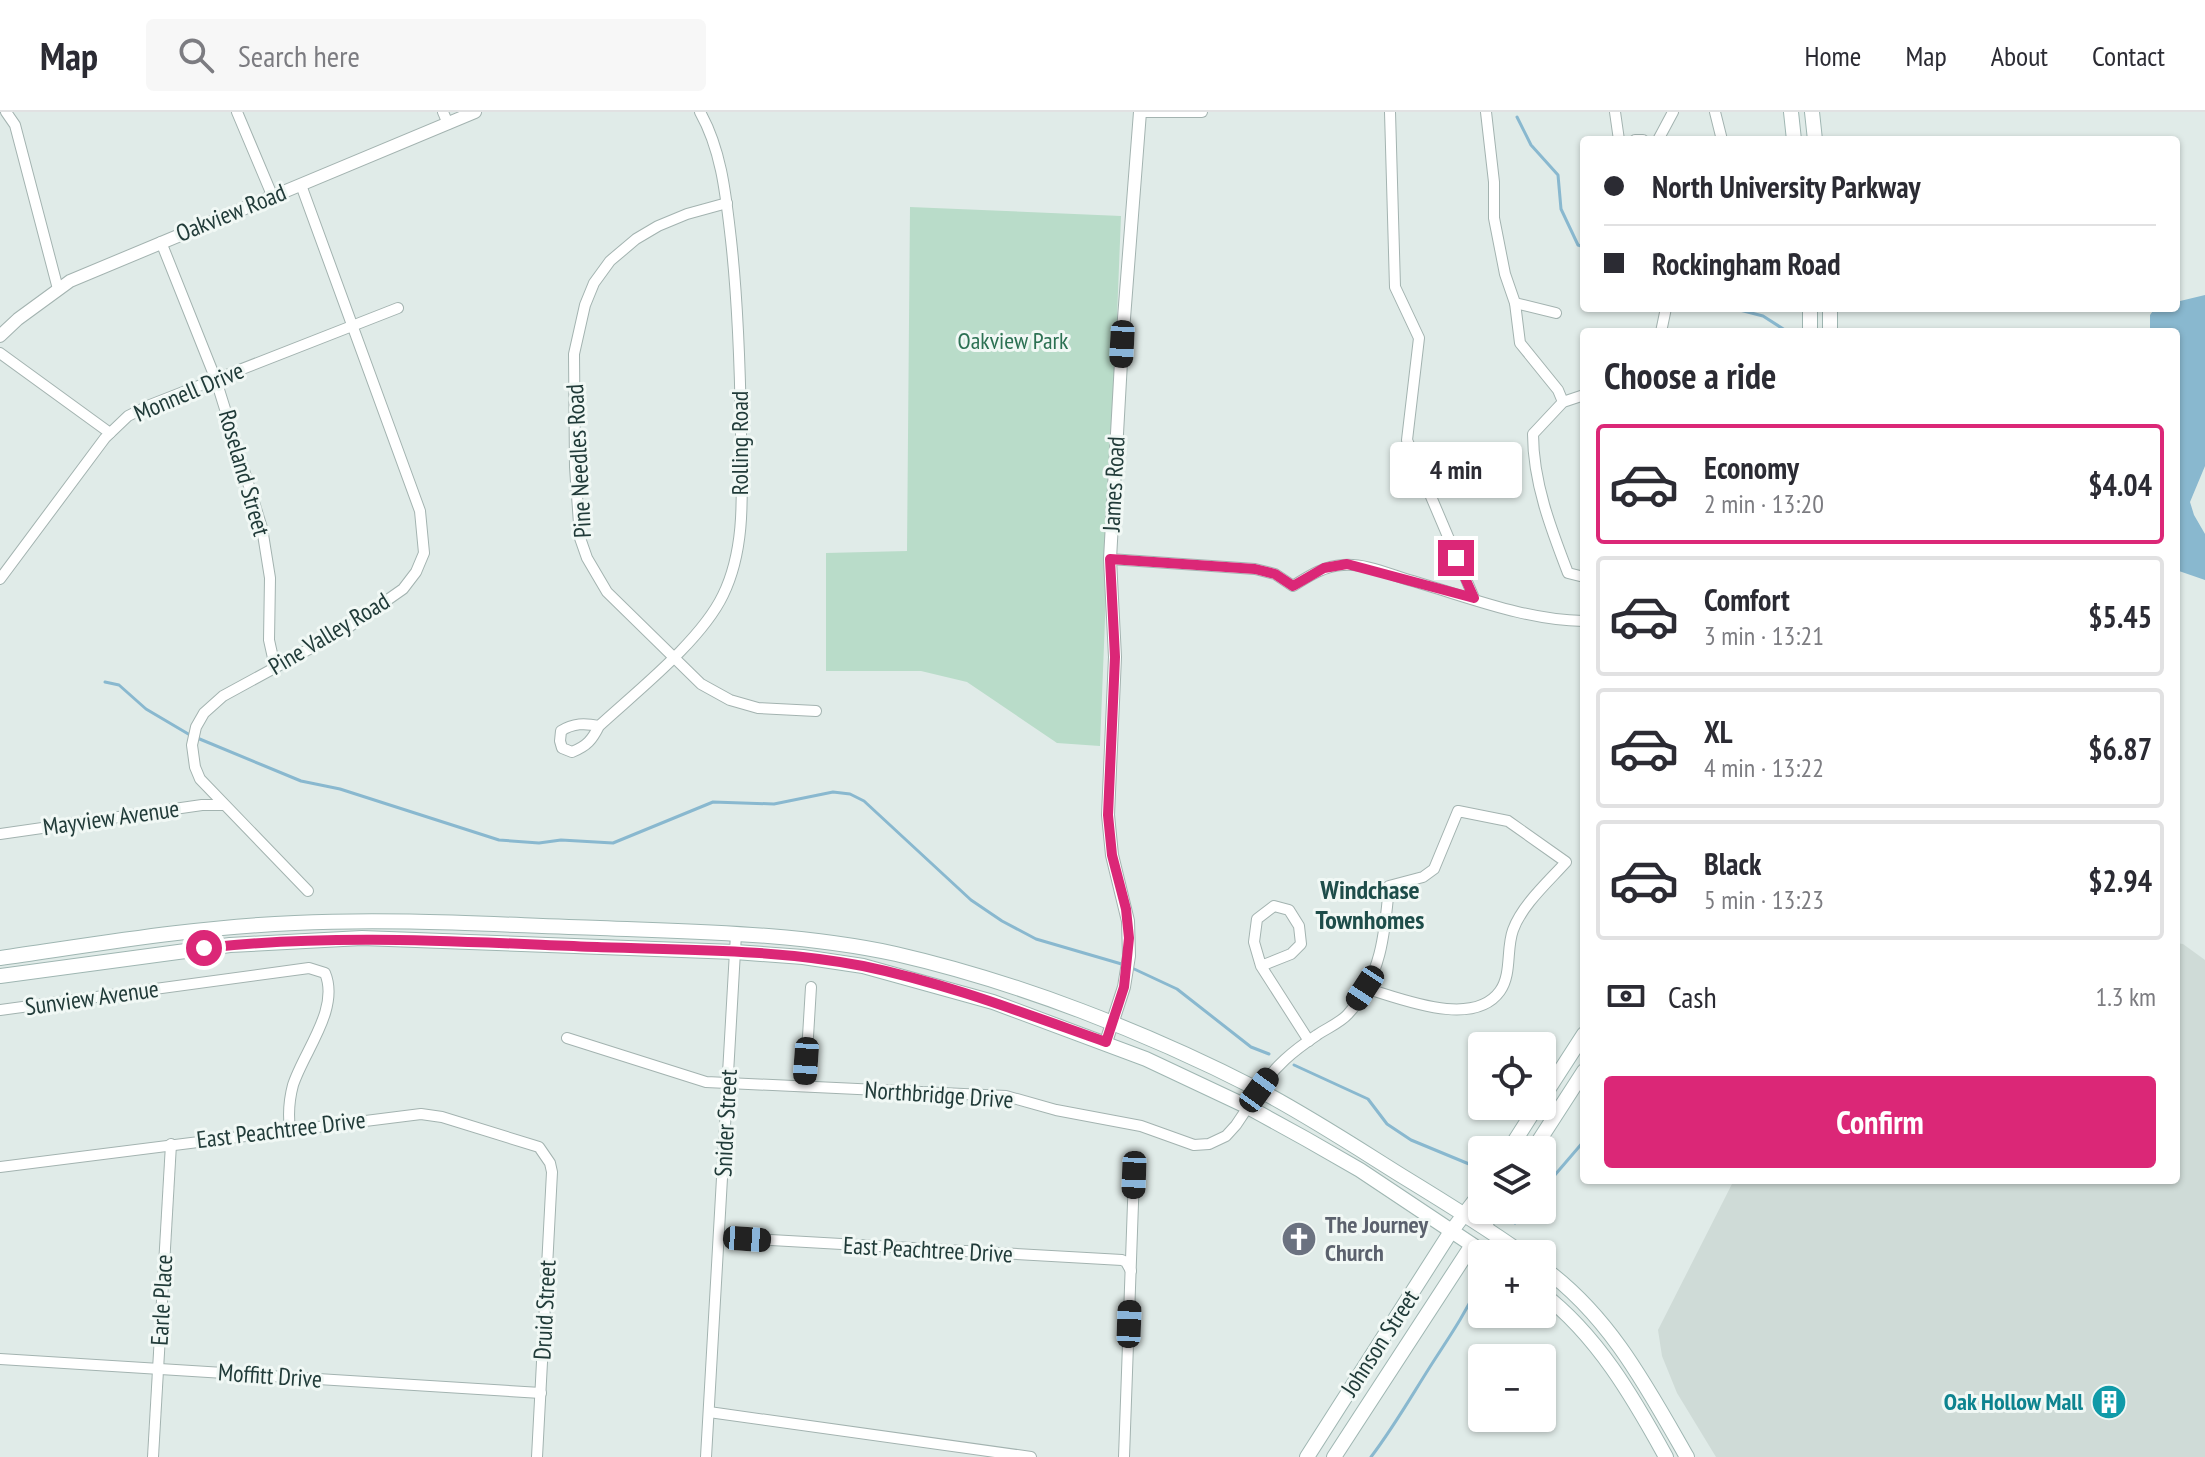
<!DOCTYPE html>
<meta charset="utf-8">
<style>
body{margin:0;font-family:"PT Sans Narrow",sans-serif;background:#f7f7f7;color:#2b2b33;height:100vh;display:flex;flex-direction:column;font-size:30px;white-space:nowrap}
*{box-sizing:border-box;margin:0}
p{font-size:26px;color:#7c7c81}
.icon{flex:none;width:44px;height:44px;fill:none;stroke:currentColor;stroke-width:2;stroke-linecap:round;stroke-linejoin:round}
.map{position:relative;flex:1;overflow:hidden}
.details{position:absolute;left:1580px;top:216px;width:600px;height:856px;display:flex;flex-direction:column;background:#fff;border-radius:8px;box-shadow:0 2px 6px #0004}
.details>*{flex:none}
.banner{position:absolute;left:1580px;top:24px;width:600px;height:176px;border-radius:8px;box-shadow:0 2px 6px #0004;display:grid;align-content:center;height:176px;padding:0 24px;background:#fff}
.tools{position:absolute;left:1468px;top:920px;display:grid;gap:16px}
.tools a{display:grid;place-items:center;width:88px;height:88px;border-radius:8px;background:#fff;box-shadow:0 2px 6px #0004;font-size:40px}
.end{position:absolute;width:36px;height:36px;margin:-18px;border:10px solid #db2777;background:#fff;box-shadow:0 0 0 4px #fff}
.from{border-radius:50%}
.bubble{position:absolute;height:56px;border-radius:8px;background:#fff;box-shadow:0 2px 6px #0004;font-size:26px;font-weight:700;line-height:56px;text-align:center}
.car{position:absolute;width:24px;height:48px;margin:-24px -12px;border-radius:10px;box-shadow:0 0 6px 2px #0007;background:linear-gradient(#222 24%,#8ab4d8 0 40%,#222 0 76%,#8ab4d8 0 86%,#222 0)}
.banner b{display:flex;align-items:center;gap:28px;height:76px;font-size:30px}
.banner b+b{border-top:2px solid #e1e1e2}
.banner i{width:20px;height:20px;background:#2b2b33}
ul{padding:0;list-style:none}
li{display:flex;align-items:center;gap:24px;height:120px;margin:0 16px 12px;padding:0 8px;border:4px solid #e1e1e2;border-radius:8px}
li div{flex:1}
li b{display:block;font-size:30px}
li em{font-style:normal;font-weight:700}
li.on{border-color:#db2777}
li>.icon{width:72px;height:72px;stroke-width:1.5}
h2{padding:0 24px;font-size:36px;line-height:96px}
.pay{display:flex;align-items:center;gap:20px;height:88px;padding:0 24px;font-size:30px}
.pay p{margin-inline-start:auto}
.cta{display:flex;gap:16px;margin-top:auto;padding:16px 24px}
.cta a{flex:1;height:92px;border-radius:8px;background:#db2777;color:#fff;font-size:32px;font-weight:700;line-height:92px;text-align:center}
header{display:flex;align-items:center;gap:48px;box-sizing:border-box;height:112px;padding:0 40px;background:#fff;border-bottom:2px solid #e1e1e2}
header strong{font-size:38px}
nav{display:flex;gap:44px;margin-inline-start:auto;font-size:28px}
.search{width:560px;height:72px;background:#f7f7f7;display:flex;align-items:center;gap:20px;box-sizing:border-box;padding:0 28px;border-radius:8px;color:#7c7c81;font-size:30px}
.map>svg:first-child{display:block}
.built{fill:#cfdbd7}
.green{fill:#b9dcc9}
.water{fill:#89b8cf}
.lines{fill:none;stroke-linecap:round;stroke-linejoin:round}
.stream{stroke:#89b8cf;stroke-width:3}
.minor-casing{stroke:#a3b3b0;stroke-width:12}
.tertiary-casing{stroke:#a3b3b0;stroke-width:14}
.secondary-casing{stroke:#9fb6b2;stroke-width:16}
.minor{stroke:#fff;stroke-width:10}
.tertiary{stroke:#fff;stroke-width:12}
.secondary{stroke:#fff;stroke-width:14}
.route{stroke:#db2777;stroke-width:10}
.labels{text-anchor:middle;stroke-width:6;stroke-linejoin:round;paint-order:stroke}
.street-label{font-size:24px;fill:#213b39;stroke:#f1f8f5}
.park-label{font-size:24px;fill:#2c7153;stroke:#f1f8f5}
.worship-label{font-size:24px;font-weight:bold;fill:#5b616d;stroke:#f1f8f5;text-anchor:start}
.culture-label{font-size:24px;font-weight:bold;fill:#0d838f;stroke:#f1f8f5;text-anchor:end}
.neighbourhood-label{font-size:26px;font-weight:bold;fill:#1e4d4a;stroke:#f1f8f5}
</style>
<header>
<strong>Map</strong>
<div class="search"><svg class="icon" aria-label="search" viewBox="0 0 24 24"><circle cx="10" cy="10" r="6"/><path d="M15 15l6 6"/></svg>Search here</div>
<nav><a>Home</a><a>Map</a><a>About</a><a>Contact</a></nav>
</header>
<div class="map">
<svg width="2205" height="1345" viewBox="0 0 2205 1345">
<rect width="100%" height="100%" fill="#e0ebe8"/>
<polygon class="built" points="2176,831 2183,832 2205,848 2205,1345 1716,1345 1677,1281 1662,1244 1658,1218 1734,1068 2176,1068"/>
<polygon class="green" points="910,95 1121,104 1100,634 1057,631 967,570 921,559 826,559 826,441 907,439"/>
<polygon class="water" points="2205,183 2205,354 2190,390 2194,403 2205,422 2205,468 2176,458 2176,220 2150,220 2150,203 2155,196 2176,196 2176,190"/>
<g class="lines">
<g class="stream">
<polyline points="1517,5 1531,33 1558,63 1561,97 1578,133 1584,135"/>
<polyline points="1732,196 1763,204 1788,220"/>
<polyline points="105,570 119,573 146,597 190,623 301,669 340,677 499,728 539,731 561,728 613,731 713,690 774,692 833,680 850,682 864,689 971,788 1002,809 1036,827 1125,853"/>
<polyline points="1132,856 1177,877 1251,935 1269,942"/>
<polyline points="1294,953 1368,987 1387,1012 1411,1028 1469,1052"/>
<polyline points="1542,1067 1551,1068"/>
<polyline points="1542,1078 1584,1029"/>
<polyline points="1515,1111 1526,1098"/>
<path d="M 1371,1345 C 1396,1312 1413,1281 1435,1247 C 1454,1218 1467,1198 1482,1167"/>
</g>
<defs>
<g id="minor">
<polyline points="6,0 15,13 58,177"/>
<polyline points="237,0 272,83"/>
<polyline points="443,0 448,12"/>
<polyline points="1140,0 1202,0"/>
<polyline points="1390,0 1395,175 1419,226 1407,328 1474,486"/>
<polyline points="1486,0 1494,70 1494,106 1505,162 1515,191 1556,201"/>
<polyline points="1615,0 1619,28"/>
<polyline points="1715,0 1722,28"/>
<polyline points="1635,28 1643,28"/>
<polyline points="1658,28 1673,0"/>
<polyline points="301,73 420,399 424,441 416,460 403,477 346,517 223,584 204,601 196,615 192,633 195,655 200,667 308,779"/>
<polyline points="727,91 687,102 658,114 636,127 610,149 594,171 585,193 574,242 575,355 580,426 587,446 607,480 701,572 730,588 758,596 816,599"/>
<polyline points="161,130 216,268 262,416 270,466 269,528 275,555"/>
<polyline points="1515,191 1520,231 1558,278 1563,290"/>
<polyline points="1661,220 1666,196"/>
<polyline points="0,241 110,321"/>
<path d="M 1584,283 L 1563,290 L 1533,322 C 1533,370 1551,417 1568,461 L 1584,465"/>
<path d="M 1110,447 L 1255,457 L 1275,462 L 1293,474 C 1309,464 1324,454 1343,453 C 1364,451 1389,462 1409,468 C 1466,484 1524,508 1583,509"/>
<polyline points="0,467 105,326 128,304 150,293 398,196"/>
<path d="M 599,614 C 585,611 573,611 561,619 L 560,629 L 562,636 L 572,640 C 587,634 592,628 599,614 C 637,579 701,529 723,483 C 748,432 741,370 741,316 C 740,253 738,191 731,128 C 726,85 722,39 700,0"/>
<polyline points="0,722 202,693 223,693"/>
<polyline points="1261,854 1291,842 1301,832 1299,814 1289,798 1274,794 1257,807 1254,830 1261,854 1309,929"/>
<path d="M 0,898 L 309,856 L 325,861 C 340,897 304,939 293,973 C 289,988 288,1002 290,1017"/>
<polyline points="567,926 706,970 1006,984 1056,998 1141,1014 1194,1033 1209,1032 1226,1024 1236,1013 1248,995"/>
<polyline points="805,974 811,875"/>
<path d="M 1259,978 C 1275,954 1293,939 1317,923 C 1327,916 1340,911 1348,902 C 1381,866 1385,821 1389,774 L 1423,765 L 1434,757 L 1458,699 L 1508,709 L 1566,750 C 1548,770 1522,793 1513,818 C 1506,837 1512,862 1500,879 C 1473,917 1400,886 1365,876"/>
<polyline points="0,1055 421,1002 442,1005 539,1035 550,1051 552,1060 537,1345"/>
<polyline points="719,1125 1122,1148 1126,1150 1131,1159"/>
<polyline points="0,1247 541,1281"/>
<polyline points="709,1300 1031,1345"/>
<polyline points="153,1345 171,1032"/>
<polyline points="706,1345 736,822"/>
<polyline points="1124,1345 1134,1063"/>
</g>
<g id="tertiary">
<polyline points="0,224 18,207 70,169 475,0"/>
<polyline points="1106,930 1124,875 1129,844 1128,809 1112,743 1108,703 1115,545 1110,447 1122,232 1140,0"/>
</g>
<g id="secondary">
<polyline points="1791,0 1794,28"/>
<polyline points="1812,0 1815,28"/>
<polyline points="1810,196 1810,220"/>
<polyline points="1830,196 1830,220"/>
<path d="M 0,846 C 98,832 196,815 295,811 C 397,806 499,813 600,816 C 699,820 799,821 896,842 C 1018,870 1146,920 1257,977 C 1307,1003 1354,1034 1402,1064 C 1443,1089 1484,1114 1523,1142"/>
<polyline points="0,864 230,833 362,826 735,840 803,845 863,854 993,890 1146,947 1248,995 1306,1027 1360,1058 1486,1142"/>
<polyline points="1542,987 1584,922"/>
<polyline points="1509,1038 1537,994"/>
<polyline points="1533,1038 1584,959"/>
<polyline points="1484,1114 1494,1098"/>
<path d="M 1542,1155 C 1609,1203 1647,1275 1687,1345"/>
<path d="M 1542,1181 C 1597,1223 1633,1285 1666,1345"/>
<polyline points="1307,1345 1450,1121 1482,1079"/>
<polyline points="1334,1345 1472,1133"/>
</g>
</defs>
<use href="#minor" class="minor-casing"/>
<use href="#tertiary" class="tertiary-casing"/>
<use href="#secondary" class="secondary-casing"/>
<use href="#minor" class="minor"/>
<use href="#tertiary" class="tertiary"/>
<use href="#secondary" class="secondary"/>
</g>
<g class="lines">
<path class="route" d="M 204,836 C 335,821 466,830 597,835 C 685,838 776,837 863,854 C 946,871 1026,902 1106,930 L 1124,875 L 1129,826 L 1126,797 L 1112,743 L 1108,703 L 1115,545 L 1110,447 L 1255,457 L 1275,462 L 1293,474 L 1324,456 L 1347,452 L 1474,486 L 1456,446"/>
</g>
<defs>
<symbol id="church-disc" viewBox="-11 -11 22 22"><circle r="9.5" fill="#6b7280" stroke="#f1f8f5"/><path d="M-1.2-6h2.4v3.5h3.3v2.4h-3.3V6h-2.4V-.1h-3.3v-2.4h3.3Z" fill="#fff"/></symbol>
<symbol id="building-disc" viewBox="-11 -11 22 22"><circle r="9.5" fill="#0f9aa8" stroke="#f1f8f5"/><path d="M-4-6H4V6H1V3H-1V6H-4ZM-2.5-4.3h1.7v1.8h-1.7ZM.8-4.3h1.7v1.8H.8ZM-2.5-1h1.7V.8h-1.7ZM.8-1h1.7V.8H.8Z" fill="#fff"/></symbol>
</defs>
<g fill-rule="evenodd">
<use href="#church-disc" x="1279" y="1107" width="40" height="40"/>
<use href="#building-disc" x="2089" y="1270" width="40" height="40"/>
</g>
<g class="labels">
<g class="street-label">
<text transform="translate(231 101) rotate(-22)" y="8">Oakview Road</text>
<text transform="translate(189 280) rotate(-23)" y="8">Monnell Drive</text>
<text transform="translate(740 331) rotate(-90)" y="8">Rolling Road</text>
<text transform="translate(579 349) rotate(-93)" y="8">Pine Needles Road</text>
<text transform="translate(244 361) rotate(74)" y="8">Roseland Street</text>
<text transform="translate(1114 372) rotate(-87)" y="8">James Road</text>
<text transform="translate(329 522) rotate(-31)" y="8">Pine Valley Road</text>
<text transform="translate(111 706) rotate(-8)" y="8">Mayview Avenue</text>
<text transform="translate(92 886) rotate(-8)" y="8">Sunview Avenue</text>
<text transform="translate(939 983) rotate(4)" y="8">Northbridge Drive</text>
<text transform="translate(726 1011) rotate(-87)" y="8">Snider Street</text>
<text transform="translate(281 1018) rotate(-7)" y="8">East Peachtree Drive</text>
<text transform="translate(928 1138) rotate(3)" y="8">East Peachtree Drive</text>
<text transform="translate(162 1188) rotate(-87)" y="8">Earle Place</text>
<text transform="translate(545 1198) rotate(-87)" y="8">Druid Street</text>
<text transform="translate(1380 1231) rotate(-57)" y="8">Johnson Street</text>
<text transform="translate(270 1264) rotate(4)" y="8">Moffitt Drive</text>
</g>
<g class="park-label">
<text x="1013" y="237">Oakview Park</text>
</g>
<g class="worship-label">
<text x="1325" y="1121">The Journey<tspan x="1325" dy="28">Church</tspan></text>
</g>
<g class="culture-label">
<text x="2083" y="1298">Oak Hollow Mall</text>
</g>
<g class="neighbourhood-label">
<text x="1370" y="787">Windchase<tspan x="1370" dy="30">Townhomes</tspan></text>
</g>
</g>
</svg>
<div class="tools">
<a><svg class="icon" aria-label="locate" viewBox="0 0 24 24"><circle cx="12" cy="12" r="6"/><path d="M12 2v4M12 18v4M2 12h4M18 12h4"/></svg></a>
<a><svg class="icon" aria-label="layers" viewBox="0 0 24 24"><path d="M12 4l9 5-9 5-9-5zM3 14l9 5 9-5"/></svg></a>
<a>+</a>
<a>−</a>
</div>
<i class="end from" style="left:204px;top:836px"></i>
<i class="end" style="left:1456px;top:446px"></i>
<div class="bubble" style="left:1390px;top:330px;width:132px">4 min</div>
<i class="car" style="left:1122px;top:232px;rotate:183deg"></i>
<i class="car" style="left:1365px;top:876px;rotate:213deg"></i>
<i class="car" style="left:806px;top:949px;rotate:184deg"></i>
<i class="car" style="left:1259px;top:978px;rotate:36deg"></i>
<i class="car" style="left:1134px;top:1063px;rotate:182deg"></i>
<i class="car" style="left:747px;top:1127px;rotate:94deg"></i>
<i class="car" style="left:1129px;top:1212px;rotate:2deg"></i>
<div class="banner">
<b><i class="from"></i>North University Parkway</b>
<b><i></i>Rockingham Road</b>
</div>
<section class="details">
<h2>Choose a ride</h2>
<ul>
<li class="on"><svg class="icon" aria-label="car" viewBox="0 0 24 24"><path d="M5 17H2v-5l4-1 3-4h7l3 4 3 1v5h-3M9 17h6M6 11h13"/><circle cx="7" cy="17" r="2"/><circle cx="17" cy="17" r="2"/></svg><div><b>Economy</b><p>2 min · 13:20</p></div><em>$4.04</em></li>
<li><svg class="icon" aria-label="car" viewBox="0 0 24 24"><path d="M5 17H2v-5l4-1 3-4h7l3 4 3 1v5h-3M9 17h6M6 11h13"/><circle cx="7" cy="17" r="2"/><circle cx="17" cy="17" r="2"/></svg><div><b>Comfort</b><p>3 min · 13:21</p></div><em>$5.45</em></li>
<li><svg class="icon" aria-label="car" viewBox="0 0 24 24"><path d="M5 17H2v-5l4-1 3-4h7l3 4 3 1v5h-3M9 17h6M6 11h13"/><circle cx="7" cy="17" r="2"/><circle cx="17" cy="17" r="2"/></svg><div><b>XL</b><p>4 min · 13:22</p></div><em>$6.87</em></li>
<li><svg class="icon" aria-label="car" viewBox="0 0 24 24"><path d="M5 17H2v-5l4-1 3-4h7l3 4 3 1v5h-3M9 17h6M6 11h13"/><circle cx="7" cy="17" r="2"/><circle cx="17" cy="17" r="2"/></svg><div><b>Black</b><p>5 min · 13:23</p></div><em>$2.94</em></li>
</ul>
<div class="pay"><svg class="icon" aria-label="cash" viewBox="0 0 24 24"><path d="M3 7h18v10H3z"/><circle cx="12" cy="12" r="2"/></svg>Cash<p>1.3 km</p></div>
<div class="cta"><a>Confirm</a></div>
</section>
</div>
